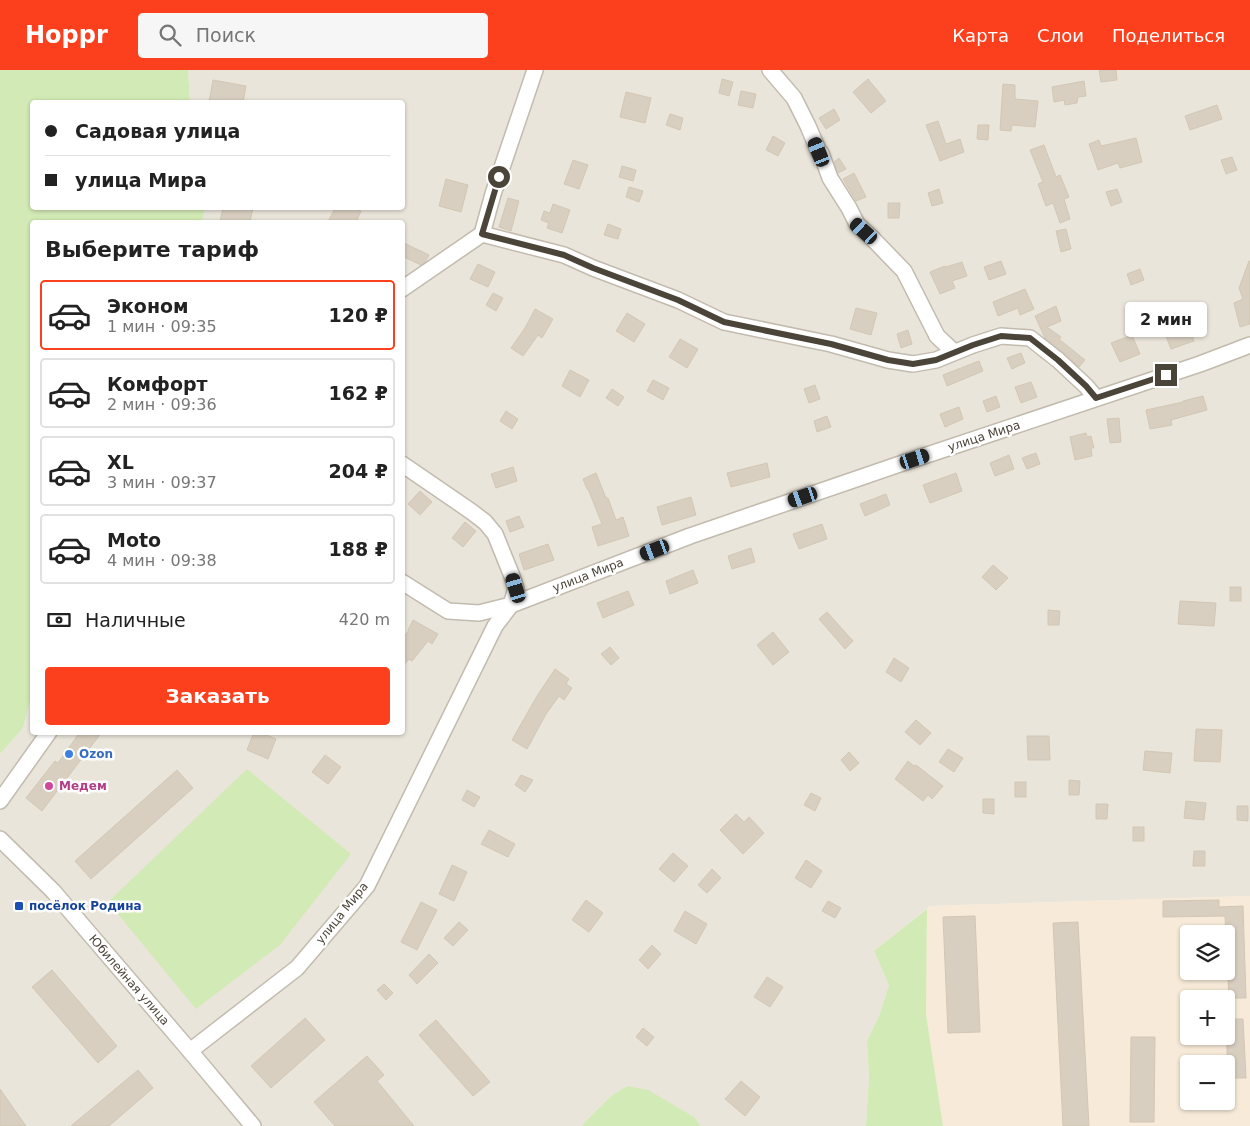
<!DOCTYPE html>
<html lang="ru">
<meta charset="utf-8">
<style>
body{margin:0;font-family:"DejaVu Sans",sans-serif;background:#f6f6f6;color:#222;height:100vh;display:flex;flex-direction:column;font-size:19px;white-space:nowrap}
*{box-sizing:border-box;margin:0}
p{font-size:16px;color:#767676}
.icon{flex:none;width:28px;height:28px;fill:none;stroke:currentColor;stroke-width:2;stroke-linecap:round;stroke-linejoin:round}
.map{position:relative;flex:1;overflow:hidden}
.drawer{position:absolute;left:30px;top:150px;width:375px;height:515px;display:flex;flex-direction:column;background:#fff;border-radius:5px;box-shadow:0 1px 4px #0004}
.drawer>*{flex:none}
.guide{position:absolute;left:30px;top:30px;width:375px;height:110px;border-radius:5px;box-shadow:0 1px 4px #0004;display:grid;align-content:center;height:110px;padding:0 15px;background:#fff}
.tools{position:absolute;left:1180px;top:855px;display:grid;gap:10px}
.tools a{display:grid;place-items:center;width:55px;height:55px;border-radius:5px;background:#fff;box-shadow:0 1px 4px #0004;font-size:25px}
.end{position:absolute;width:22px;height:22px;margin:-11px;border:6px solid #4b4439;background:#fff;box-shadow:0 0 0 2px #fff}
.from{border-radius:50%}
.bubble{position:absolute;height:35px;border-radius:5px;background:#fff;box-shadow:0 1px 4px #0004;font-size:16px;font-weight:800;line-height:35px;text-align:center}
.car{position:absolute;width:15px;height:30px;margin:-15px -8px;border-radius:6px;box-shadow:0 0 4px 1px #0007;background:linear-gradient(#222 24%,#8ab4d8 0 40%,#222 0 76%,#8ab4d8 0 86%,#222 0)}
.guide b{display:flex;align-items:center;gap:18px;height:48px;font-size:19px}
.guide b+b{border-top:1px solid #e0e0e0}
.guide i{width:12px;height:12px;background:#222}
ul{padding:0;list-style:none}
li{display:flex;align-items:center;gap:15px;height:70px;margin:0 10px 8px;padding:0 5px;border:2px solid #e0e0e0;border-radius:5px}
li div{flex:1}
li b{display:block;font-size:19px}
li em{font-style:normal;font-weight:800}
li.on{border-color:#fc3f1d}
li>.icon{width:45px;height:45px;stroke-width:1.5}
h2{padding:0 15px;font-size:22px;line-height:60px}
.pay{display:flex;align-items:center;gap:12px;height:55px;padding:0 15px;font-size:19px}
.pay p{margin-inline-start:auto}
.primary-button{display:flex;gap:10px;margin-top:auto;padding:10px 15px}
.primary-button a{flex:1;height:58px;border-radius:5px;background:#fc3f1d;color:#fff;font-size:20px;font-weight:800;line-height:58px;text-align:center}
header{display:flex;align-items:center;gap:30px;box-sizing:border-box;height:70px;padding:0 25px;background:#fc3f1d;color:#fff}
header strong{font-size:24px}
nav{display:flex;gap:28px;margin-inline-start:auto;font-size:18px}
.search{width:350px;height:45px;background:#f6f6f6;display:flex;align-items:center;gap:12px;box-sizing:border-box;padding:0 18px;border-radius:5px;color:#767676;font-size:19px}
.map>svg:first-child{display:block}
.residential{fill:#eae5da}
.commercial{fill:#f7ead8;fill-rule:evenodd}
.green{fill:#d2eab5}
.building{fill:#d8cfc1;stroke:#d3c7b4}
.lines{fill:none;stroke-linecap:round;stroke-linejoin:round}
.minor-casing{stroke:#c2bbae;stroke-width:18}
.minor{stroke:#fff;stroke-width:15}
.route{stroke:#4b4439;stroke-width:6}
.shop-dot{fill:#3f7fe0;stroke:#fff;stroke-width:2}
.hotel-dot{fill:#d1479c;stroke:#fff;stroke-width:2}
.transit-dot{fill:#1a4fb4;stroke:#fff;stroke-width:2}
.labels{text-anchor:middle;stroke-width:5;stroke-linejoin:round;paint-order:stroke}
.street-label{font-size:12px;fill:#4b4439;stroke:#fff}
.shop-label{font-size:12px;font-weight:bold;fill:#366cbe;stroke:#fff;text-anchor:start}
.hotel-label{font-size:12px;font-weight:bold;fill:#b23c85;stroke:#fff;text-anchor:start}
.transit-label{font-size:12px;font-weight:bold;fill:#164399;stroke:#fff;text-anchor:start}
</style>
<header>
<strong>Hoppr</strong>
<div class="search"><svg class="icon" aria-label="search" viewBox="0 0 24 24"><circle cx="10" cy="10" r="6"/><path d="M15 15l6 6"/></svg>Поиск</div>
<nav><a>Карта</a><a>Слои</a><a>Поделиться</a></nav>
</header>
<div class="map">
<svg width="1250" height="1056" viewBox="0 0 1250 1056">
<rect width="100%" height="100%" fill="#f6f3ec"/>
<polygon class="residential" points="188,0 1250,0 1250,826 930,836 874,881 889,915 879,946 867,971 869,1007 866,1056 701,1056 694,1047 627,1016 611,1026 584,1053 582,1056 0,1056 0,684 23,658 32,624 32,662 402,662 402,152 202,152 205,138 402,138 402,32 190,32"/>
<path class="commercial" d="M 1250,826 L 1250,1056 L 943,1056 L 926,944 L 927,839 L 931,836 ZM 1189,864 L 1226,864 L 1226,901 L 1189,901 ZM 1189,929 L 1226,929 L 1226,966 L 1189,966 ZM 1189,994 L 1226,994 L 1226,1031 L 1189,1031 Z"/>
<g class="green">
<polygon points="0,0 188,0 190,32 32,32 32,138 205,138 202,152 32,152 32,624 23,658 0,684"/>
<polygon points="247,699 351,784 280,875 196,939 108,832"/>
<polygon points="927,839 926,944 943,1056 866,1056 869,1007 867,971 879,946 889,915 874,881"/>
<polygon points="627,1016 648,1020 694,1047 701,1056 582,1056 584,1053 611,1026"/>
</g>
<g class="building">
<polygon points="1099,0 1116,0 1117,10 1101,12"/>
<polygon points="722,9 733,12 729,26 719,23"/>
<polygon points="868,9 886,31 871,43 853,22"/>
<polygon points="213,10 246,16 243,32 209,32"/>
<polygon points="1084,11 1086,26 1078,27 1077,33 1065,35 1064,30 1054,32 1052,17"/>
<polygon points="1003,14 1015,15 1015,29 1038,31 1035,57 1012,55 1011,61 1000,60"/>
<polygon points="741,21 756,24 753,38 738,35"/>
<polygon points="626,22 651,28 645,53 620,47"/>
<polygon points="1217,35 1222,49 1190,60 1185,46"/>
<polygon points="834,39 840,50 826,59 819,48"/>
<polygon points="670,44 683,48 680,60 666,55"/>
<polygon points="938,51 946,74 960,69 964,82 940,91 926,55"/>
<polygon points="978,55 989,55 988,70 977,69"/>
<polygon points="773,66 785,73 778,86 766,80"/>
<polygon points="1136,68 1142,92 1120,98 1118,93 1098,100 1089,74 1099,70 1101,76"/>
<polygon points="1044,75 1056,107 1060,105 1069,127 1064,129 1070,149 1060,153 1053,133 1046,136 1038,114 1043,112 1030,80"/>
<polygon points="1232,87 1237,100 1226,104 1221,90"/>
<polygon points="839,88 846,99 838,103 834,92"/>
<polygon points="573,90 588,95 579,119 564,114"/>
<polygon points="622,96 636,100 633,111 619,107"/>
<polygon points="854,103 866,127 856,131 843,109"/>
<polygon points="446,109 468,115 461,142 439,136"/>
<polygon points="629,117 643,121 639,132 626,127"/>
<polygon points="939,119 943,133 932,136 928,123"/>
<polygon points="1117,119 1122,132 1111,136 1106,122"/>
<polygon points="508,128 519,131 511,161 499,157"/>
<polygon points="888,133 900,133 899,148 888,148"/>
<polygon points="553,134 570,140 562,163 547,158 549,153 541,150 544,141 550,143"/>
<polygon points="223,138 253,138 250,152 220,152"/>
<polygon points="335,138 353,138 361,141 356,152 328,152"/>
<polygon points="608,154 621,159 618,169 604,165"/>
<polygon points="1066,159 1071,179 1061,182 1056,161"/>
<polygon points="402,172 429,185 425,192 421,195 402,186"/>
<polygon points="1001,191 1006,204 989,210 984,197"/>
<polygon points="1249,191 1250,191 1250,254 1240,257 1234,233 1243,229 1239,218"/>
<polygon points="962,192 967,206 952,211 955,218 940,224 930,202 945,196 946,197"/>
<polygon points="478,194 495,202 488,217 470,209"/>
<polygon points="1140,199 1144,210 1131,215 1127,204"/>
<polygon points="1025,219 1034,239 1020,245 1018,238 998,246 993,232"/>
<polygon points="493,223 503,228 496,241 486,235"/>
<polygon points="1056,236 1061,251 1047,257 1061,267 1059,269 1085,290 1079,297 1064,283 1045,268 1035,246"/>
<polygon points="856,238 877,243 871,265 850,259"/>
<polygon points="535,239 553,249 542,268 538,265 523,286 511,278 525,258"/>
<polygon points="627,243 645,254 634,272 616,261"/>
<polygon points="1155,243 1159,254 1145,259 1142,248"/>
<polygon points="1186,248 1194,271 1171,279 1162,256"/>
<polygon points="908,260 912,274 901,278 897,264"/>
<polygon points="1132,265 1140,284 1120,292 1111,273"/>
<polygon points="680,269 698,279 687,298 669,287"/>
<polygon points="1021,283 1025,293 1012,299 1007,288"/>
<polygon points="979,291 983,301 947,316 943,305"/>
<polygon points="570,300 589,310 580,327 562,316"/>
<polygon points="653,310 669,318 663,330 647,321"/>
<polygon points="1031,312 1037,327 1021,333 1015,317"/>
<polygon points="815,315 820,329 809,333 804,319"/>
<polygon points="612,319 624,327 618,336 606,328"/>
<polygon points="996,326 1000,337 987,342 983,331"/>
<polygon points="1203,326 1207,340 1171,350 1172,355 1150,359 1146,340 1183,332 1183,331"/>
<polygon points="959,337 963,349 945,357 940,344"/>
<polygon points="506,341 518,349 512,359 500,351"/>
<polygon points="827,346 831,357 817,362 814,351"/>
<polygon points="1119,348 1121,372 1110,373 1107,349"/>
<polygon points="1086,363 1087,367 1091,366 1094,378 1091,378 1092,386 1075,390 1070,367"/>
<polygon points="1036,383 1040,394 1027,399 1022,388"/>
<polygon points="1009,385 1014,399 995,406 990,393"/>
<polygon points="767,393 770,407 731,417 727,403"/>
<polygon points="513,397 517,411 496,418 491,404"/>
<polygon points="596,403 606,428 608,428 616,450 623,447 629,466 598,476 592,457 602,454 588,419 587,419 583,409"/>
<polygon points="956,403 962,421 930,433 923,415"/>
<polygon points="420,421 432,432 420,445 408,434"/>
<polygon points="886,424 890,435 865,446 860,434"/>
<polygon points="691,427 696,445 662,455 657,437"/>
<polygon points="519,446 524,457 510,462 506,451"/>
<polygon points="465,452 476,461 463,477 452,468"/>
<polygon points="822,454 827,469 799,479 793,464"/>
<polygon points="548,474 554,490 524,500 519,484"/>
<polygon points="751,478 755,492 732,499 728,486"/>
<polygon points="993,495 1008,508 996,520 982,507"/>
<polygon points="693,500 698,513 670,524 666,511"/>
<rect x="1230" y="517" width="11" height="14"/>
<polygon points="628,521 634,535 603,548 597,533"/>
<polygon points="1180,531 1216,533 1214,556 1178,554"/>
<polygon points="1048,540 1060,541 1059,555 1048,555"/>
<polygon points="827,542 853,571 845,579 819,549"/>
<polygon points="413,550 438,564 432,574 428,571 412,591 409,589 402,597 402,569 409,560 408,560"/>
<polygon points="773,562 789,582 773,595 757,575"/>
<polygon points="610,577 619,588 611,595 601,584"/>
<polygon points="894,588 909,598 901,612 886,602"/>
<polygon points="555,599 569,609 566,614 572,618 564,630 559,626 546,644 527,679 512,670 537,626"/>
<polygon points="916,650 931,663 920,675 905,662"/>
<polygon points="1196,659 1222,660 1220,692 1194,691"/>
<polygon points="80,662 102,662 42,741 26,728 55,691 58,693"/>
<polygon points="254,662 259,662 276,669 268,689 247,680"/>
<polygon points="1027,666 1049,666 1050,690 1028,690"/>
<polygon points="948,679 963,688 954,702 939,692"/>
<polygon points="1145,681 1172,683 1170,703 1143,700"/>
<polygon points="849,682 859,693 850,701 841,690"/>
<polygon points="325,685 341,697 328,714 312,702"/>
<polygon points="908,691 914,696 916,695 943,716 932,729 928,725 923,731 895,709"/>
<polygon points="177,700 193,718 91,809 75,791"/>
<polygon points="521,705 533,710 525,722 515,715"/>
<polygon points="1069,710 1080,711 1079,725 1069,725"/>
<rect x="1015" y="712" width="11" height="15"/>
<polygon points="467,720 480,727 474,737 462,730"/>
<polygon points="811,723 821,728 815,741 804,735"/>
<polygon points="983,729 994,729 994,744 983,743"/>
<polygon points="1186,731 1206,733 1204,750 1184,748"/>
<polygon points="1096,734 1108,734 1107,749 1096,749"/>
<polygon points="1237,736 1248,736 1248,751 1237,750"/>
<polygon points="736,744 744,752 749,747 764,763 743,784 720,760"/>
<rect x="1133" y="757" width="11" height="14"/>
<polygon points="489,760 515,774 508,787 481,774"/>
<polygon points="1194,781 1205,781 1205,796 1193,796"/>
<polygon points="673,783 688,796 674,812 659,799"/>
<polygon points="806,790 822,801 811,818 795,808"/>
<polygon points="452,795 467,802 454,831 439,824"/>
<polygon points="712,799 721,808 707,823 698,815"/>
<polygon points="586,830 603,843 589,862 572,850"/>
<polygon points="1219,830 1219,837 1243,836 1246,928 1229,928 1225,846 1163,847 1163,831"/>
<polygon points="828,831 841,838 835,848 822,841"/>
<polygon points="421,832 437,840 417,880 401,872"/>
<polygon points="685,841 707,854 696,874 674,861"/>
<polygon points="975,846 980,962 948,963 943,847"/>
<polygon points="459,852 468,860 453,876 444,868"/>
<polygon points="1078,852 1089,1056 1063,1056 1053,853"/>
<polygon points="652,875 661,884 648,899 639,890"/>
<polygon points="429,884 438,893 417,914 409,905"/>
<polygon points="52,900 117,976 98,993 32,917"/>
<polygon points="767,907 783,917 770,937 754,927"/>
<polygon points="384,914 393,923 386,930 377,920"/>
<polygon points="305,948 325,970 271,1018 251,996"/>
<polygon points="1226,949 1243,949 1246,1008 1228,1008"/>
<polygon points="436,950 490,1012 473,1026 419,965"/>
<polygon points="643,958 654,967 647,976 636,967"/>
<polygon points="1131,967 1155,967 1154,1052 1130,1052"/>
<polygon points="367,986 384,1005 377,1011 414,1056 335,1056 314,1032"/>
<polygon points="138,1000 153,1018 109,1056 71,1056"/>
<polygon points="741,1011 760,1027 745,1046 725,1029"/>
<polygon points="0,1019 26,1056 0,1056"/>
</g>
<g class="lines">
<defs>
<g id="minor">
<polyline points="770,0 794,28 808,56 819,82 821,83 830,108 849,138 857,154 872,168 904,201 937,266 954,282"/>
<polyline points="482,164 564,185 593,198 678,230 724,252 831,274 888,290 913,294 936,290 973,275 1001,266 1030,268 1058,290 1086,316 1096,328"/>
<polyline points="402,219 482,164 493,124 535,0"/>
<polyline points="402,512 448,541 479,543 511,535 690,466 897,395 1200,294 1250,275"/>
<polyline points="0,731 49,662"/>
<polyline points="0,769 53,821 190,981 253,1056"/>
<polyline points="190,981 297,898 367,816 495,556 511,535 516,518 512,506 495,464 485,452 472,442 402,394"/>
</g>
</defs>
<use href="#minor" class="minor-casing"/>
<use href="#minor" class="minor"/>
</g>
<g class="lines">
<polyline class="route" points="499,107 482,164 564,185 593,198 678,230 724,252 831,274 888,290 913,294 936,290 973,275 1001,266 1030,268 1058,290 1086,316 1096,328 1166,305"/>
</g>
<circle class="shop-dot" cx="69" cy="684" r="5"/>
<circle class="hotel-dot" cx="49" cy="716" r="5"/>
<rect class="transit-dot" x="14" y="831" width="10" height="10" rx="2.5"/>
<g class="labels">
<g class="street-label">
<text transform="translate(984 366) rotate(-18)" y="4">улица Мира</text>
<text transform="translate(588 505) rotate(-21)" y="4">улица Мира</text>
<text transform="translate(342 843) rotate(-51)" y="4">улица Мира</text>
<text transform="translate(129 910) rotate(49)" y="4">Юбилейная улица</text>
</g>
<g class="shop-label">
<text x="79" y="688">Ozon</text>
</g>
<g class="hotel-label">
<text x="59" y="720">Медем</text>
</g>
<g class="transit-label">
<text x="29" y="840">посёлок Родина</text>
</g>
</g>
</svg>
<div class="tools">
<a><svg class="icon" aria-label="layers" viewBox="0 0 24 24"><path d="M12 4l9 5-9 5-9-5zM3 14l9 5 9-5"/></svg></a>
<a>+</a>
<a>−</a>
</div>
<i class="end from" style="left:499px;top:107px"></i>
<i class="end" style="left:1166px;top:305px"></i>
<div class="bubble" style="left:1125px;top:232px;width:82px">2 мин</div>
<i class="car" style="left:819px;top:82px;rotate:338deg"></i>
<i class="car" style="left:864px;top:161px;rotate:312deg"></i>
<i class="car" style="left:915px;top:389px;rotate:72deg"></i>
<i class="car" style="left:803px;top:427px;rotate:251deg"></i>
<i class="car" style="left:655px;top:480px;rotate:249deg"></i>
<i class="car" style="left:516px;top:518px;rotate:343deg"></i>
<div class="guide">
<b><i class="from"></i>Садовая улица</b>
<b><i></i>улица Мира</b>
</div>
<section class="drawer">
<h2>Выберите тариф</h2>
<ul>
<li class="on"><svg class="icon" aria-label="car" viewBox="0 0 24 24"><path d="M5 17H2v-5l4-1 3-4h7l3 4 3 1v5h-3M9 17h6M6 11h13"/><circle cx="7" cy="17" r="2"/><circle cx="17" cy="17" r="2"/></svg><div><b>Эконом</b><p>1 мин · 09:35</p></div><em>120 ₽</em></li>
<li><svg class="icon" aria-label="car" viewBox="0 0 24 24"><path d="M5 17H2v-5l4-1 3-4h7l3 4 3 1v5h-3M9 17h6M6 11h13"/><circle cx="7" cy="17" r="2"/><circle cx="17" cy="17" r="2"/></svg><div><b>Комфорт</b><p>2 мин · 09:36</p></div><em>162 ₽</em></li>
<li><svg class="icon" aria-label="car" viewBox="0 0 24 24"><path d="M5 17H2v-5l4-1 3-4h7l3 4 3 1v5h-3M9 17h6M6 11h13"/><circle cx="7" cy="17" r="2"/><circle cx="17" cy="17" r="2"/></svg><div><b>XL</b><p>3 мин · 09:37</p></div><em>204 ₽</em></li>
<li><svg class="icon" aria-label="car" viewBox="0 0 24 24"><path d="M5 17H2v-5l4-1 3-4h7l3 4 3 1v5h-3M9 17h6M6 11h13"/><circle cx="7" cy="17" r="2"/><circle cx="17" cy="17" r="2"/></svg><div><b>Moto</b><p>4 мин · 09:38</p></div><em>188 ₽</em></li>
</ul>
<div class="pay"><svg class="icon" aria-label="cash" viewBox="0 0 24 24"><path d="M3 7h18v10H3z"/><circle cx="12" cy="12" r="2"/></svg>Наличные<p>420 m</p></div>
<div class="primary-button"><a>Заказать</a></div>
</section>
</div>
